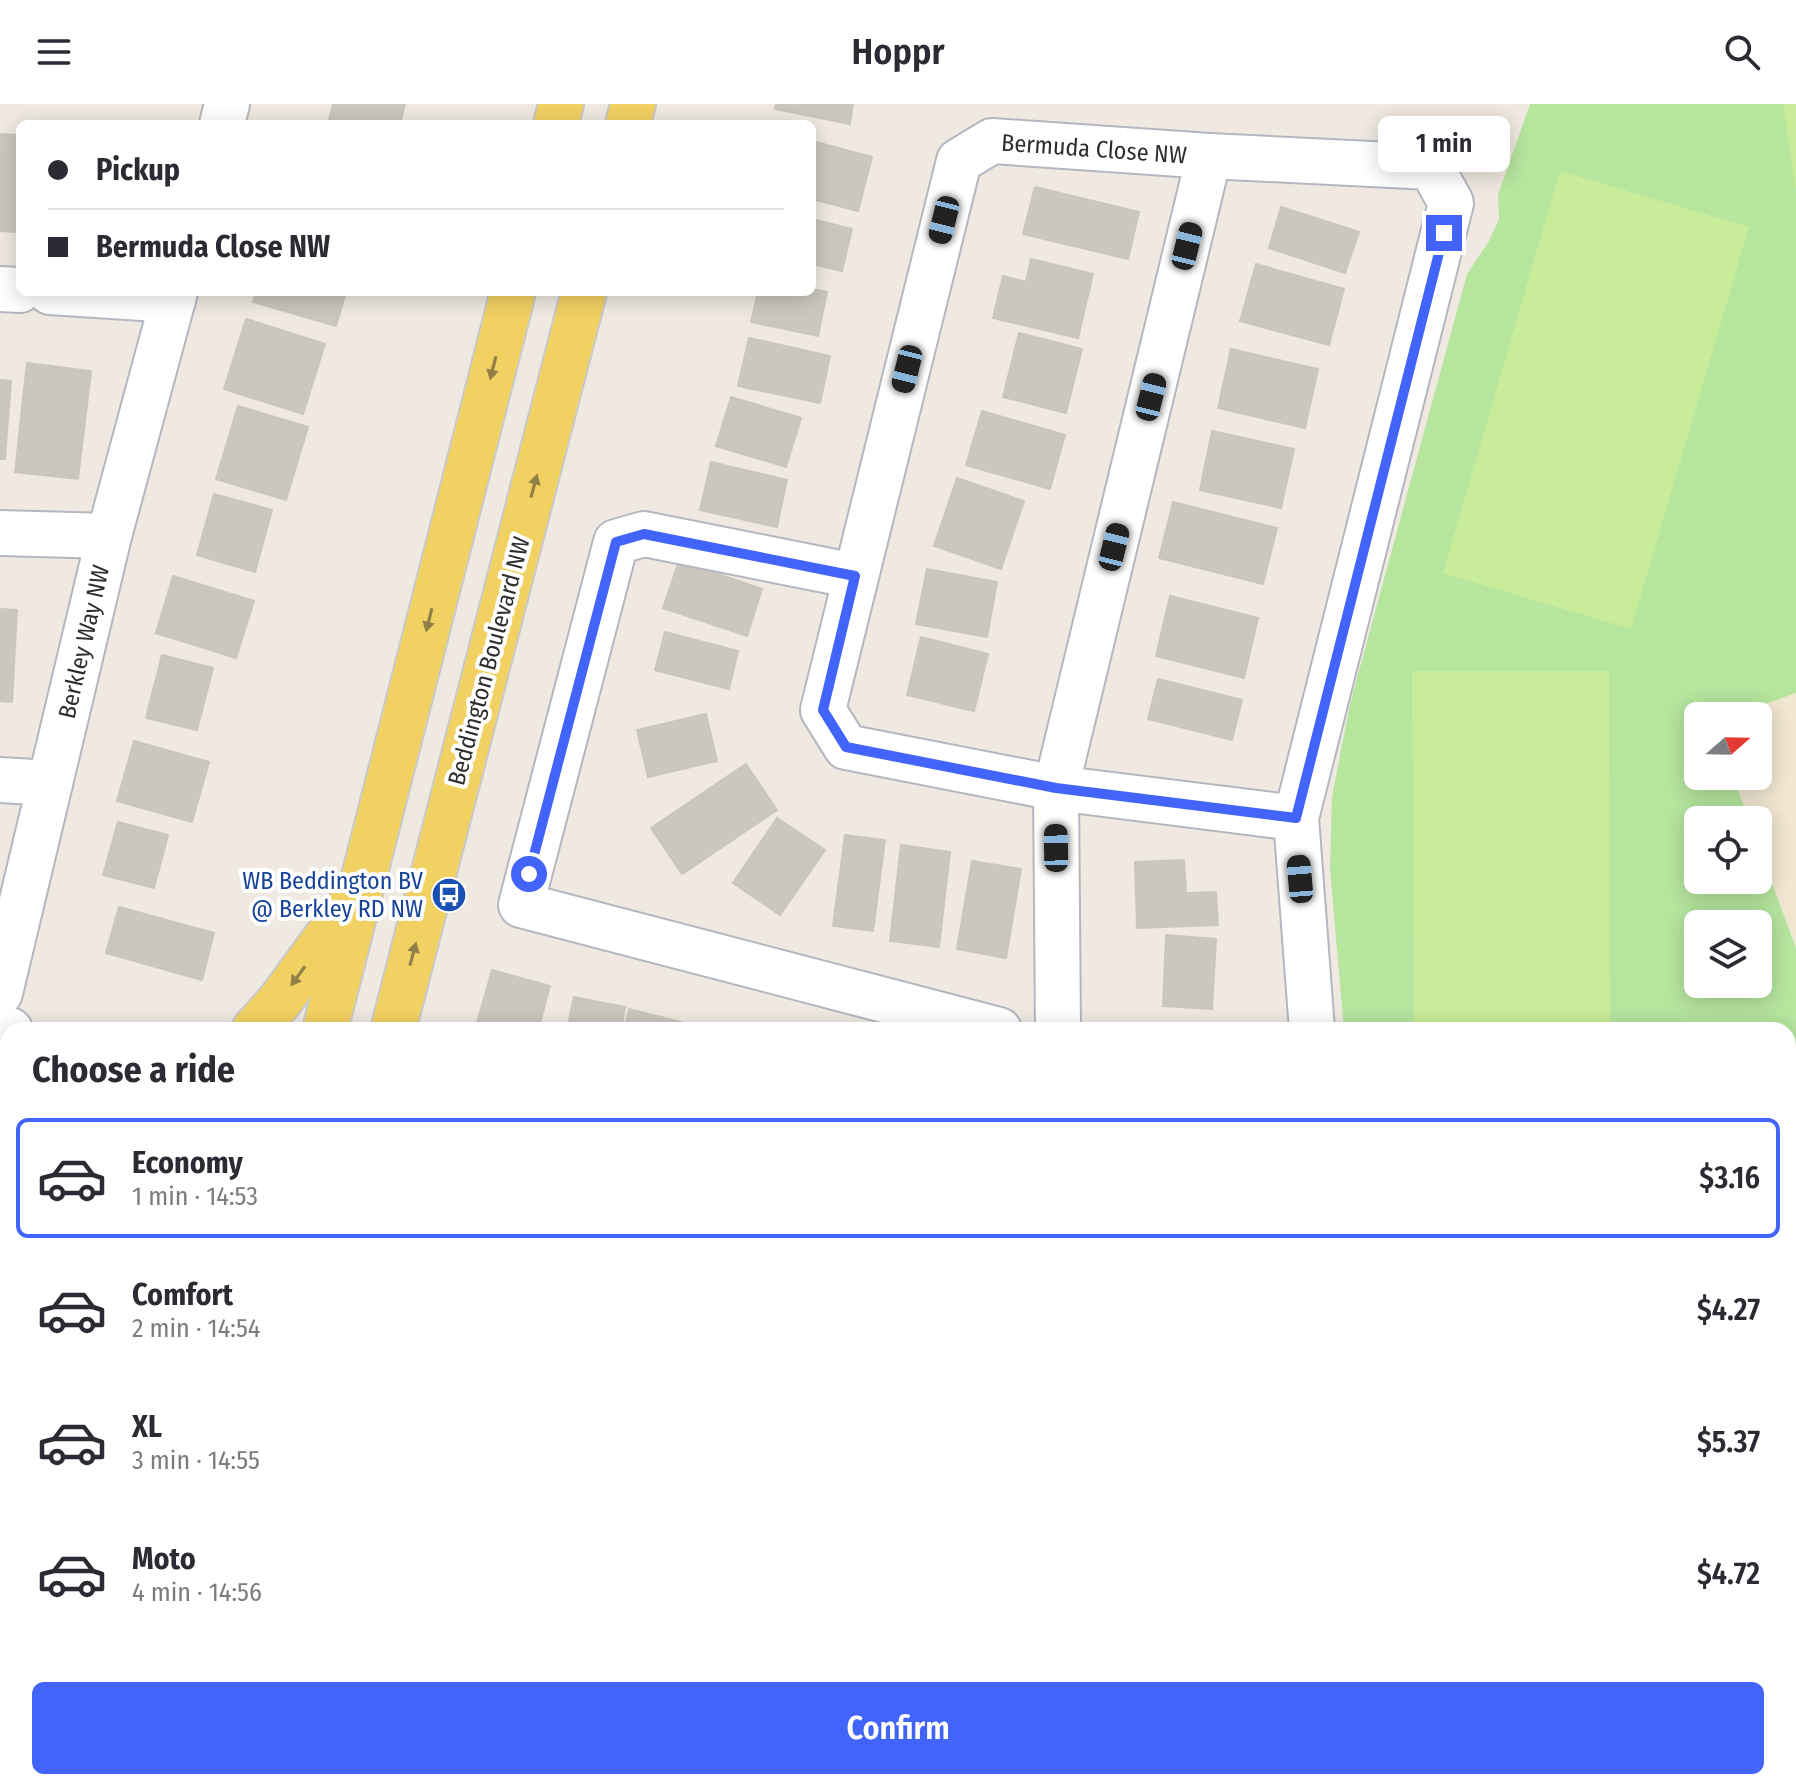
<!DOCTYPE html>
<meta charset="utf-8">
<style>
body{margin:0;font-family:"Fira Sans Condensed",sans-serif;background:#f2f2f3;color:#2b2b33;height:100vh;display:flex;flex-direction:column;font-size:30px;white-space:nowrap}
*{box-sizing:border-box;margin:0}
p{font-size:26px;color:#7c7c81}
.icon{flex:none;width:44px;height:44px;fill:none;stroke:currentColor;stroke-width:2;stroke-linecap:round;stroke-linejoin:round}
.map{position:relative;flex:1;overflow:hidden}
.drawer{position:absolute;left:0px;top:918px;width:1796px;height:768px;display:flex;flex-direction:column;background:#fff;border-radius:24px 24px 0 0;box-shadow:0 4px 20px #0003}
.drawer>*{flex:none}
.hud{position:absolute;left:16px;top:16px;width:800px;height:176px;border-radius:12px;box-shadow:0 4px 20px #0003;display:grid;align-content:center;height:176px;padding:0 32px;background:#fff}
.needle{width:52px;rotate:70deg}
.fabs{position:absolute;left:1684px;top:598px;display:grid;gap:16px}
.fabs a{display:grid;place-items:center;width:88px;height:88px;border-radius:12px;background:#fff;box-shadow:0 4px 20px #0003;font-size:40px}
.end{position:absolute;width:36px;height:36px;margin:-18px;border:10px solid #4264fb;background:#fff;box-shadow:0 0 0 4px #fff}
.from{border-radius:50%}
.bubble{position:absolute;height:56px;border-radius:12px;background:#fff;box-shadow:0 4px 20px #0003;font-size:26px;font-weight:600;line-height:56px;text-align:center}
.car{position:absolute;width:24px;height:48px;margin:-24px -12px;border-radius:10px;box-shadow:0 0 6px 2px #0007;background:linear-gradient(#222 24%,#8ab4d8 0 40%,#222 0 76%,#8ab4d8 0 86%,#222 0)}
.hud b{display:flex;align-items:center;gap:28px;height:76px;font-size:30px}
.hud b+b{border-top:2px solid #e1e1e2}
.hud i{width:20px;height:20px;background:#2b2b33}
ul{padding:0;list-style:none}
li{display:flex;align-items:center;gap:24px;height:120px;margin:0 16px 12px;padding:0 16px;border:4px solid transparent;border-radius:12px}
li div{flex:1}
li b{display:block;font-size:30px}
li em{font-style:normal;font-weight:600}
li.current{border-color:#4264fb}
li>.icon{width:72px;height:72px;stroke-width:1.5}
h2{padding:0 32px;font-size:36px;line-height:96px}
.primary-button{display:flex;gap:16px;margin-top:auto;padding:16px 32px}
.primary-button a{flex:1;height:92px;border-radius:12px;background:#4264fb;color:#fff;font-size:32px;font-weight:600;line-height:92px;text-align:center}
header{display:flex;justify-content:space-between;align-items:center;height:104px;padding:0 32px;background:#fff;font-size:36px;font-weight:600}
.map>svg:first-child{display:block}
.education{fill:#f0e6d1}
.green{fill:#b6e59e;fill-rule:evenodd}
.pitch{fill:#c9ec9a}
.building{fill:#cbc7bf;stroke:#cbc5ba;stroke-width:2}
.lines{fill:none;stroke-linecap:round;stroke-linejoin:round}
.minor-casing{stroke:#b4b7c1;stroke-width:48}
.major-casing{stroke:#c9c9c9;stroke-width:48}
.minor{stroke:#fff;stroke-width:44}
.major{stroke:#f2d163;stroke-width:44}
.oneway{fill:#908048}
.route{stroke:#4264fb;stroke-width:10}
.labels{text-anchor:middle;stroke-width:8;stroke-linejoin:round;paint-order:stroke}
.street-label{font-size:24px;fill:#2e2e2e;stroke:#fff}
.transit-label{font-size:24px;fill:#164399;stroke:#fff;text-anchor:end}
</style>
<header><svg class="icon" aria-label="menu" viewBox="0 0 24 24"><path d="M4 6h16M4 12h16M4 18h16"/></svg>Hoppr<svg class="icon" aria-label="search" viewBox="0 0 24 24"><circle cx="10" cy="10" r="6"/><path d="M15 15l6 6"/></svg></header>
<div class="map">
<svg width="1796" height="1686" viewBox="0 0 1796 1686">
<rect width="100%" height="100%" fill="#efe9e1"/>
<polygon class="education" points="1796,589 1796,844 1758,741 1758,716 1749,716 1733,672 1758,672 1758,612 1732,612"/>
<g class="green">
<path d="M 1530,0 L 1796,0 L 1796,589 L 1732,612 L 1698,612 L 1698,672 L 1733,672 L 1749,716 L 1698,716 L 1698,776 L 1758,776 L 1758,741 L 1796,844 L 1796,997 L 1788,1000 L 1788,926 L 1344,926 L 1330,765 L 1332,693 L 1350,600 L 1467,170 L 1489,137 L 1499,115 L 1498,91 ZM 1698,820 L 1758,820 L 1758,880 L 1698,880 Z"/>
<polygon points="1451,1678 1492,1678 1494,1686 1448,1686"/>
</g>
<g class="pitch">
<polygon points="1783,0 1796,0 1796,87"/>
<polygon points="1560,67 1749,123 1631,525 1443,469"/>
<polygon points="1412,567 1609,567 1610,926 1414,926"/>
</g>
<g class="building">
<polygon points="333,0 405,0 400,20 328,20"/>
<polygon points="776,0 853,0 850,20 775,5"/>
<polygon points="0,30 20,31 18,128 0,127"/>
<polygon points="812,37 872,53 858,107 812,95"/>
<polygon points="1035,83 1139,108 1128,155 1023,130"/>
<polygon points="1281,103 1359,128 1345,169 1269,144"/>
<polygon points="812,115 852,125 842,167 812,160"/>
<polygon points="1031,155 1093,170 1078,234 993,214 1003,172 1026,178"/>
<polygon points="1256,160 1344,185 1329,241 1240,217"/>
<polygon points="812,185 827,188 818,232 751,218 758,188 812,188"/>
<polygon points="256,188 346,188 336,222 253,198"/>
<polygon points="246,215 325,240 303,310 224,285"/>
<polygon points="1019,229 1082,245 1066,309 1003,293"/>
<polygon points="749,234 830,252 820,299 738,282"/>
<polygon points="1231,245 1318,265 1305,324 1218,304"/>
<polygon points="27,259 91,267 78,375 15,368"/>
<polygon points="0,276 11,277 5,355 0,355"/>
<polygon points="731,293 801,314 786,363 716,342"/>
<polygon points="238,302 308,323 286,396 216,375"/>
<polygon points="982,307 1065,331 1050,385 966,361"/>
<polygon points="1212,327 1294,345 1281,404 1200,386"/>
<polygon points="711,358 787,376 777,423 700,406"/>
<polygon points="957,374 1024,397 1001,465 934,442"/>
<polygon points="214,390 272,406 255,468 197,451"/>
<polygon points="1173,398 1277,424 1263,480 1159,454"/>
<polygon points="679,457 762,485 747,532 663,504"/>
<polygon points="927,465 997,478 987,533 916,520"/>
<polygon points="173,472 254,497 236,554 156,529"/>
<polygon points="1170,492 1258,514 1244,574 1156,552"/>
<polygon points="0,505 17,506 12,598 0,597"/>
<polygon points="665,528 738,547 729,585 655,566"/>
<polygon points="921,533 988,550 974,607 907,591"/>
<polygon points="162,551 213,564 197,626 146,614"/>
<polygon points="1158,575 1242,596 1232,636 1148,615"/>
<polygon points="706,610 717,657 648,673 637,626"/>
<polygon points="134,637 209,658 192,718 117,697"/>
<polygon points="746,660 777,706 682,770 651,724"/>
<polygon points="777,714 825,746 780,811 733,779"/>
<polygon points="118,718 168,731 154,784 103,771"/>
<polygon points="845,731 885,736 873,827 833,822"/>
<polygon points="901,741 950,748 939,843 890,837"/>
<polygon points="1184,756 1186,789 1216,788 1218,821 1137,824 1135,758"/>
<polygon points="972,757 1021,765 1006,854 957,845"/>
<polygon points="119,803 214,829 202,876 106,849"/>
<polygon points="1166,831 1216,835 1212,905 1163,902"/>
<polygon points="492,866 550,882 538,926 475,926"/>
<polygon points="574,893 625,903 621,926 567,926"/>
<polygon points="629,905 681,918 679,926 624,926"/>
<polygon points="1141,922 1231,923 1231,926 1141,926"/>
<polygon points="0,1021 8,1023 8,1111 0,1109"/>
<polygon points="1796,1133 1796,1227 1788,1230 1788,1136"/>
<polygon points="8,1289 8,1360 0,1363 0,1291"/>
<polygon points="0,1385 8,1386 8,1454 0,1453"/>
<polygon points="1796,1406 1796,1430 1788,1409"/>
<polygon points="1788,1456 1796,1479 1788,1482"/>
<polygon points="0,1470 8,1471 8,1538 0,1537"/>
<polygon points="1796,1652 1796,1686 1767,1686 1764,1678 1788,1678 1788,1655"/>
<polygon points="383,1678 456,1678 454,1686 381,1686"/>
<polygon points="625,1678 682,1678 680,1686 637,1686 623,1682"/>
<polygon points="838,1678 928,1678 926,1686 836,1686"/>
<polygon points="1145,1678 1238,1678 1236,1686 1144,1686"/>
<polygon points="1741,1679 1743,1686 1722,1686"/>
</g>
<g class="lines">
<defs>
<g id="minor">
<polyline points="222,20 227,0"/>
<polyline points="0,185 20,186"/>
<polyline points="50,188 173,196"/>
<polyline points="0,429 109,432"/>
<polyline points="855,472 644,430 616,438 521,801 999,926"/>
<polyline points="0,676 50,679"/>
<polyline points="1296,714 1056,684 846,643 823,606 959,57 992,37 1209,52 1431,63 1451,99 1296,714 1312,926"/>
<polyline points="0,889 109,432 175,188"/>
<polyline points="0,923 10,926"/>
<polyline points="1058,926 1056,684 1209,52"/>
<polyline points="1788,1056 1796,1053"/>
<polyline points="0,1185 8,1187"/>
<polyline points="1788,1315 1796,1312"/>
<polyline points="1788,1570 1796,1567"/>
<polyline points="0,1582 8,1583"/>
<polyline points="538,1686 540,1678"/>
<polyline points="777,1686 779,1678"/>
<polyline points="1030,1686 1033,1678"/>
<polyline points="1292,1686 1294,1678"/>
<polyline points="1575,1686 1583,1678"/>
</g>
<g id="major">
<polyline points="556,20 561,0"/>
<polyline points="628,20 633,0"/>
<polyline points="254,926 279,898 348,804"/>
<polyline points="325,926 513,188"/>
<polyline points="393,926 584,188"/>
<polyline points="125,1686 127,1678"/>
<polyline points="191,1686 193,1678"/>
</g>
</defs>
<use href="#minor" class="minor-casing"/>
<use href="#major" class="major-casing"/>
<use href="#minor" class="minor"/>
<use href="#major" class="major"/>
</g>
<defs><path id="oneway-solid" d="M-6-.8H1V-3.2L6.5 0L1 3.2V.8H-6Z" transform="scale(2)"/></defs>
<g class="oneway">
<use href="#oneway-solid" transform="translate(493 264) rotate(104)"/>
<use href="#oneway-solid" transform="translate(534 382) rotate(-75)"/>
<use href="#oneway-solid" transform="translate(429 516) rotate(104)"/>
<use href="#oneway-solid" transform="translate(413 850) rotate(-75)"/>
<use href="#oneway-solid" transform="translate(298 872) rotate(126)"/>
</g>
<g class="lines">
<polyline class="route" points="529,770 616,438 644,430 855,472 823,606 846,643 1056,684 1296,714 1444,129"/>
</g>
<defs>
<symbol id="bus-disc" viewBox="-11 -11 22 22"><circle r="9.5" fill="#1a4fb4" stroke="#fff"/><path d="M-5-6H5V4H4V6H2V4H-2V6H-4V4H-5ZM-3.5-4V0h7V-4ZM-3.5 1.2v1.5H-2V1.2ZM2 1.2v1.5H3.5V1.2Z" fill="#fff"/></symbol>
</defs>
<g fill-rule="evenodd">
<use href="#bus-disc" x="429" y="771" width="40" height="40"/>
</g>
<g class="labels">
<g class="street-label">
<text transform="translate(1094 45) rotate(4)" y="8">Bermuda Close NW</text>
<text transform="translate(84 538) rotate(-77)" y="8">Berkley Way NW</text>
<text transform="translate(489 557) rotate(-75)" y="8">Beddington Boulevard NW</text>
</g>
<g class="transit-label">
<text x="423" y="785">WB Beddington BV<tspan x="423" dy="28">@ Berkley RD NW</tspan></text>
</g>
</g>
</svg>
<div class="fabs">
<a><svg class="needle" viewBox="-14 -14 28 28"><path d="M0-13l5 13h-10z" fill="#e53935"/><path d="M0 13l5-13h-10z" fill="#7c7c81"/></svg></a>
<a><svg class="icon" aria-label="locate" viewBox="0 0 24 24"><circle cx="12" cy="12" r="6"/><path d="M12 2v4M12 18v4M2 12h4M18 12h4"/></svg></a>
<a><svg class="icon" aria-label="layers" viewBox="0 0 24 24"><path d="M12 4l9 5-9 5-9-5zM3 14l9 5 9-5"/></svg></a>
</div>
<i class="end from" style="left:529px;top:770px"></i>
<i class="end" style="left:1444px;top:129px"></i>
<div class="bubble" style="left:1378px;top:12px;width:132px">1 min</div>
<i class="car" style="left:944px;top:116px;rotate:194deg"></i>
<i class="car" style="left:1187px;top:142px;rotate:14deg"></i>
<i class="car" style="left:907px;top:265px;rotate:194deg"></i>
<i class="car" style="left:1151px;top:293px;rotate:14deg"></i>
<i class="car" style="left:1114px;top:443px;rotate:14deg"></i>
<i class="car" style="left:1056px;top:744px;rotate:359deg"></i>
<i class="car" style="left:1300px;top:775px;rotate:355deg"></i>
<div class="hud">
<b><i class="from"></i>Pickup</b>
<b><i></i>Bermuda Close NW</b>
</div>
<section class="drawer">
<h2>Choose a ride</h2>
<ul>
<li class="current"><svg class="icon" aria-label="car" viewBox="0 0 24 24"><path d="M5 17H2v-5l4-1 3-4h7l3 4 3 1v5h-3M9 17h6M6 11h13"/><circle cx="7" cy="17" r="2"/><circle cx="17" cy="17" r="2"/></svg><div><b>Economy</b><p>1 min · 14:53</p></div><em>$3.16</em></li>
<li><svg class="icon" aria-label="car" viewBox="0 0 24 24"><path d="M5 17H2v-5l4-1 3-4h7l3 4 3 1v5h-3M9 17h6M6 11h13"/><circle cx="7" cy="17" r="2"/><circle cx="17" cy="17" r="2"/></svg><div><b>Comfort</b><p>2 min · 14:54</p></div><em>$4.27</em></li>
<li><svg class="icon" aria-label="car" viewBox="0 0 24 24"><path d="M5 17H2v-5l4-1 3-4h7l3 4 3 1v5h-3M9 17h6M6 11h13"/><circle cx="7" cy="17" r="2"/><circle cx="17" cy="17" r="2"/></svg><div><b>XL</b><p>3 min · 14:55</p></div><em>$5.37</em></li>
<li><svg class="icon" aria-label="car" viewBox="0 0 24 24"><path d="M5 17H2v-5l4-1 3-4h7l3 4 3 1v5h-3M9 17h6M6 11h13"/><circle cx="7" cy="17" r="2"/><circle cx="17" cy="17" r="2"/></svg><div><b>Moto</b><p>4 min · 14:56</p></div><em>$4.72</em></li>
</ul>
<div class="primary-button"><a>Confirm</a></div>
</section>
</div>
